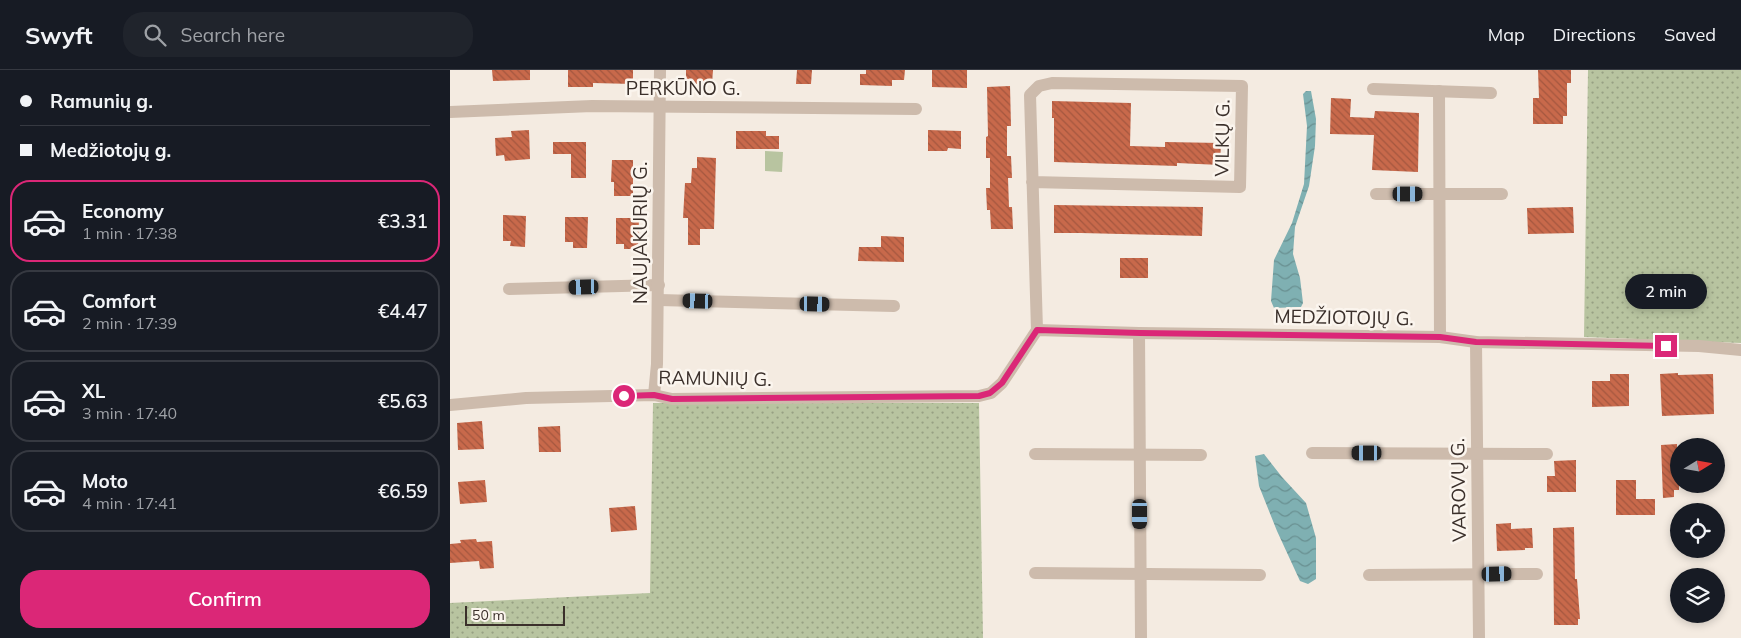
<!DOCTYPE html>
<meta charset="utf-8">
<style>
body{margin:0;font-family:Mulish,sans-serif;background:#20242c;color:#f1f3f6;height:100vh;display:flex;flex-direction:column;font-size:19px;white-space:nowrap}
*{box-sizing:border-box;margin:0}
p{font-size:16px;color:#9ea1a6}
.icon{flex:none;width:28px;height:28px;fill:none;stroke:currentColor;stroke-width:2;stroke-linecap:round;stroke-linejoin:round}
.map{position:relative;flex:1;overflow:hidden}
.drawer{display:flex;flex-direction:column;background:#171b24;width:450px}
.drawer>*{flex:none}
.guide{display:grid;align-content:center;height:110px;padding:0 20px;background:#171b24}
.needle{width:32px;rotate:79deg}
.controls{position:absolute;left:1220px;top:368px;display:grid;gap:10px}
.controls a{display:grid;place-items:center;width:55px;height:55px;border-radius:50%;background:#171b24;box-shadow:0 2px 8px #0003;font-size:25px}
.scale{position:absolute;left:15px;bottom:12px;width:100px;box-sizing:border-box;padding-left:5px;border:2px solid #3b302b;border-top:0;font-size:14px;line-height:18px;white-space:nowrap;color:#3b302b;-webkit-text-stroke:4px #fbf5ee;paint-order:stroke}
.end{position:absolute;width:22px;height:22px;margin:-11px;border:6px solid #db2777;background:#fff;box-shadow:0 0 0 2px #fff}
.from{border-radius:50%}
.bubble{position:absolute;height:35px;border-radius:18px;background:#171b24;box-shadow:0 2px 8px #0003;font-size:16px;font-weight:600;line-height:35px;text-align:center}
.car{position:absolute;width:15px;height:30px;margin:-15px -8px;border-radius:6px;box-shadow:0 0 4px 1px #0007;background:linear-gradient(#222 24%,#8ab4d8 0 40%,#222 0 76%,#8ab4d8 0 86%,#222 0)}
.guide b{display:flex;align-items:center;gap:18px;height:48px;font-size:19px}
.guide b+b{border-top:1px solid #363941}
.guide i{width:12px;height:12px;background:#f1f3f6}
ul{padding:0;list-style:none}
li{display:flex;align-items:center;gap:15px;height:82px;margin:0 10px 8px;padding:0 10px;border:2px solid #363941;border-radius:20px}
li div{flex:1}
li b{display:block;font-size:19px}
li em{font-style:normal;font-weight:600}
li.current{border-color:#db2777}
li>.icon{width:45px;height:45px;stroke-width:1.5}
.cta{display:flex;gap:10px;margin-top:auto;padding:10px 20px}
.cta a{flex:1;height:58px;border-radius:20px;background:#db2777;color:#fff;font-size:20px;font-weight:600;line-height:58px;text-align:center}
header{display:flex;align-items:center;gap:30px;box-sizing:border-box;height:70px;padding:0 25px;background:#171b24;border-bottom:1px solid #363941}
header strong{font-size:24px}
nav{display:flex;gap:28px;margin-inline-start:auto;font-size:18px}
.search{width:350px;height:45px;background:#20242c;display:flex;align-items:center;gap:12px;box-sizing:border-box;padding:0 18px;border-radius:20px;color:#9ea1a6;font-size:19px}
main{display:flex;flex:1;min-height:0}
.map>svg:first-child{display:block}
.grass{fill:url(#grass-dots)}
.pitch{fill:#b8c4a0}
.water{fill:url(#water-waves)}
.building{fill:url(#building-back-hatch)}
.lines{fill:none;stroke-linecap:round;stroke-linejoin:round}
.street{stroke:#cdbbac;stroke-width:12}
.route{stroke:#db2777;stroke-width:6}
.labels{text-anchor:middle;stroke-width:5;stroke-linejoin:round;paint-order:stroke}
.street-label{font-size:19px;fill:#3b302b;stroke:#fbf5ee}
</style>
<header>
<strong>Swyft</strong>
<div class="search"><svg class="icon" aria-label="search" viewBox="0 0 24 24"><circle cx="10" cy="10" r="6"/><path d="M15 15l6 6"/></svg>Search here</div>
<nav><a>Map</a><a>Directions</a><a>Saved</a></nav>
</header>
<main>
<section class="drawer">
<div class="guide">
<b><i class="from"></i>Ramunių g.</b>
<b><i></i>Medžiotojų g.</b>
</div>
<ul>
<li class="current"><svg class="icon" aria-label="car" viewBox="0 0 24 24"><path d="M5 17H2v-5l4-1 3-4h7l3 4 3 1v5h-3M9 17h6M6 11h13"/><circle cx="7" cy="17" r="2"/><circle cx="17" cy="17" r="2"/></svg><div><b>Economy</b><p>1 min · 17:38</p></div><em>€3.31</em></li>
<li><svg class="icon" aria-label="car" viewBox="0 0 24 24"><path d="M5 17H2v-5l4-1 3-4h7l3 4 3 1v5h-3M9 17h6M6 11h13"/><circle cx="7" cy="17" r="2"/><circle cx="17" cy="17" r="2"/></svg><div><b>Comfort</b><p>2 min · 17:39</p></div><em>€4.47</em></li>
<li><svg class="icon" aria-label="car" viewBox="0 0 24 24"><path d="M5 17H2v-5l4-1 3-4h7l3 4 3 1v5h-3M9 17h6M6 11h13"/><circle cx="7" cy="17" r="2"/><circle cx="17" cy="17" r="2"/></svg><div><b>XL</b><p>3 min · 17:40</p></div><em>€5.63</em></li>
<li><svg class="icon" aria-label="car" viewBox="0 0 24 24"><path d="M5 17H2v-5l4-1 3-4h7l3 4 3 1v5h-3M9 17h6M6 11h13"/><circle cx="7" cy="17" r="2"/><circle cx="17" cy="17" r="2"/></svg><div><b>Moto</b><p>4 min · 17:41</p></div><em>€6.59</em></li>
</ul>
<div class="cta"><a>Confirm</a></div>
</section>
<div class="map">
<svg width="1291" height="568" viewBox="0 0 1291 568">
<defs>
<pattern id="grass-dots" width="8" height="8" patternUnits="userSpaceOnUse" patternTransform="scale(1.25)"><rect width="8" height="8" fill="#b8c4a0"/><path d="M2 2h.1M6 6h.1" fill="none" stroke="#97a083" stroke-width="1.8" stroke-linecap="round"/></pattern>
<pattern id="water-waves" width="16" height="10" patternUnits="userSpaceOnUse" patternTransform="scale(1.25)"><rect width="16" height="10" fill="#7fb0b2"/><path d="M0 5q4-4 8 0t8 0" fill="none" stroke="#699091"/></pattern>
<pattern id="building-back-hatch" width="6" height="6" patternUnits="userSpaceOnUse" patternTransform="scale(1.25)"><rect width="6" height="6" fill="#c8694b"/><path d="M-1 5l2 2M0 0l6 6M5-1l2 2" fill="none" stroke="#a4573f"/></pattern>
</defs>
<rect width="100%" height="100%" fill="#f4ebe1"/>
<g class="grass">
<polygon points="1138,0 1291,0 1291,273 1134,267"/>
<polygon points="203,333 529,333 533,568 0,568 0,533 200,523"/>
</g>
<polygon class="pitch" points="315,81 333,82 332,102 315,101"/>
<g class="water">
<polygon points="856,21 861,21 866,49 865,76 859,116 845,157 843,184 850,208 853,233 851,237 824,238 821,231 824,190 842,153 854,114 857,56 853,24"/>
<polygon points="814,384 832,407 856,433 866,468 866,509 858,514 850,511 827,461 809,416 805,386"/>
</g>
<g class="building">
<polygon points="42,0 80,0 80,10 43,11"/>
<polygon points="118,0 183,0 183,14 143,13 143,17 118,17"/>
<polygon points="236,0 263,0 262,14 236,14"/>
<polygon points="347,0 362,0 361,14 346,14"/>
<polygon points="416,0 455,0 454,10 442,10 442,16 410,15 410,4 416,4"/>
<polygon points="482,0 517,0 517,18 482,17"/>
<polygon points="1088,0 1121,0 1121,13 1117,13 1117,46 1113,46 1113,54 1083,54 1083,28 1089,28"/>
<polygon points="560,16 561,56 557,56 557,86 561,86 562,108 558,108 559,137 562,137 563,159 541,159 540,140 537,140 536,118 540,118 540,88 536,88 536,67 538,66 537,17"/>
<polygon points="881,28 901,29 900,47 924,48 925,41 969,43 968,102 922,100 924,65 880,64"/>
<polygon points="602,31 681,33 680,76 715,77 715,72 771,73 770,95 727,93 727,96 604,92 604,48 602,48"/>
<polygon points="79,60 80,89 55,91 54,85 46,86 45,68 62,67 61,61"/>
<polygon points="478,60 511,61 511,79 498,78 497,81 478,81"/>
<polygon points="286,61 316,61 316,66 329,66 329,79 286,79"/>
<polygon points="103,72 136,72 136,108 121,108 121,84 103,84"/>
<polygon points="247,87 266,88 264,159 250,159 250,175 238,175 238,148 233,148 235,113 241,113 242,98 247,98"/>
<polygon points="162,90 183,90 183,126 164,126 164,112 161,112"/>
<polygon points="604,135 753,137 752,166 631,163 604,163"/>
<polygon points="1123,137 1124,163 1078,164 1077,138"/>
<polygon points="53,145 76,146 75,177 60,176 61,171 53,171"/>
<polygon points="115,147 138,147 137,178 123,178 123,172 115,172"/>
<polygon points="166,148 189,148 188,179 174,179 174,174 166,174"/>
<polygon points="431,166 454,167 454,192 408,191 409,177 431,177"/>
<rect x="670" y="188" width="28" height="20"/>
<polygon points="1228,303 1228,305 1263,304 1264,344 1212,346 1210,304"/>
<polygon points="1160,304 1179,304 1179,336 1142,337 1142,311 1160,311"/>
<polygon points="32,351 34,379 8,380 7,353"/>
<polygon points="110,356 111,382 89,382 88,357"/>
<polygon points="1227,374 1227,382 1229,382 1229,420 1224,420 1224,427 1213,428 1211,375"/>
<polygon points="1126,390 1126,422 1097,422 1097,406 1105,406 1104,391"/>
<polygon points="35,410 37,432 10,434 8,412"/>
<polygon points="1166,410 1186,410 1186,429 1205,429 1205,445 1166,445"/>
<polygon points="185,436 187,460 161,462 159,438"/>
<polygon points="1061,453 1061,459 1082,458 1083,478 1075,478 1075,480 1047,481 1046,454"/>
<polygon points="1124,457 1125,509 1127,509 1130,549 1128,549 1128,555 1104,555 1103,458"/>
<polygon points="26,469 27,472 42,471 44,498 30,499 29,491 0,493 0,474 11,473 10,470"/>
</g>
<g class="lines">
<g class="street">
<polyline points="923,19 1041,23"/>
<polyline points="989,21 990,267"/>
<polyline points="0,42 142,36 466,39"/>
<polyline points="582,112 790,117 792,16 602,13 589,16 580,25 587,260"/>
<polyline points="926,124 1052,124"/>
<polyline points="59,219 209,215"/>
<polyline points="209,230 444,236"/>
<polyline points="689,263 691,568"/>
<polyline points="1026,272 1029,568"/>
<polyline points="204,325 207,294 210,0"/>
<polyline points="0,335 76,328 204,325 222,329 529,326 541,323 552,313 587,260 689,263 990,267 1026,272 1249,276 1291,280"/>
<polyline points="862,383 1097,384"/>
<polyline points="585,384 751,385"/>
<polyline points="585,503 810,505"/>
<polyline points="919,505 1087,504"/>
</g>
</g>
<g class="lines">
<polyline class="route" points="174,326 204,325 222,329 529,326 540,323 552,313 587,260 690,263 990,267 1026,272 1216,276"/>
</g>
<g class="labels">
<g class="street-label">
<text x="233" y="25">PERKŪNO G.</text>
<text transform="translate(772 68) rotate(-89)" y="7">VILKŲ G.</text>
<text transform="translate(190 163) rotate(-90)" y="7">NAUJAKURIŲ G.</text>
<text transform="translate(894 247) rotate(1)" y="7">MEDŽIOTOJŲ G.</text>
<text transform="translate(265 308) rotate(1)" y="7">RAMUNIŲ G.</text>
<text transform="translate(1008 420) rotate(-91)" y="7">VAROVŲ G.</text>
</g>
</g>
</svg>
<div class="controls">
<a><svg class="needle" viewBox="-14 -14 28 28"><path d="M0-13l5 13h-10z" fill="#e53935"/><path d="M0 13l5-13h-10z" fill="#9ea1a6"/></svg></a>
<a><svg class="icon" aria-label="locate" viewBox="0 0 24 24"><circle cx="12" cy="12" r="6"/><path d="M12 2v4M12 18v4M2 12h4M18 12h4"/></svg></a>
<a><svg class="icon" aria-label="layers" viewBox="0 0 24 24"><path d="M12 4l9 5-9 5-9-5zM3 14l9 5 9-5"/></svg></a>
</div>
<div class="scale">50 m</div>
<i class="end from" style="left:174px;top:326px"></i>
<i class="end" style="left:1216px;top:276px"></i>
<div class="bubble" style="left:1175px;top:204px;width:82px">2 min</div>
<i class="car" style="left:958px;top:124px;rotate:90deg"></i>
<i class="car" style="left:134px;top:217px;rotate:268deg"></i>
<i class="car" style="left:248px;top:231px;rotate:272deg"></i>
<i class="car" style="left:365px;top:234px;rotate:91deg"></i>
<i class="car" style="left:917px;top:383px;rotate:270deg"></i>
<i class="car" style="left:690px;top:444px;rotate:180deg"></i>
<i class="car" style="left:1047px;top:504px;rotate:89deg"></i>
</div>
</main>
